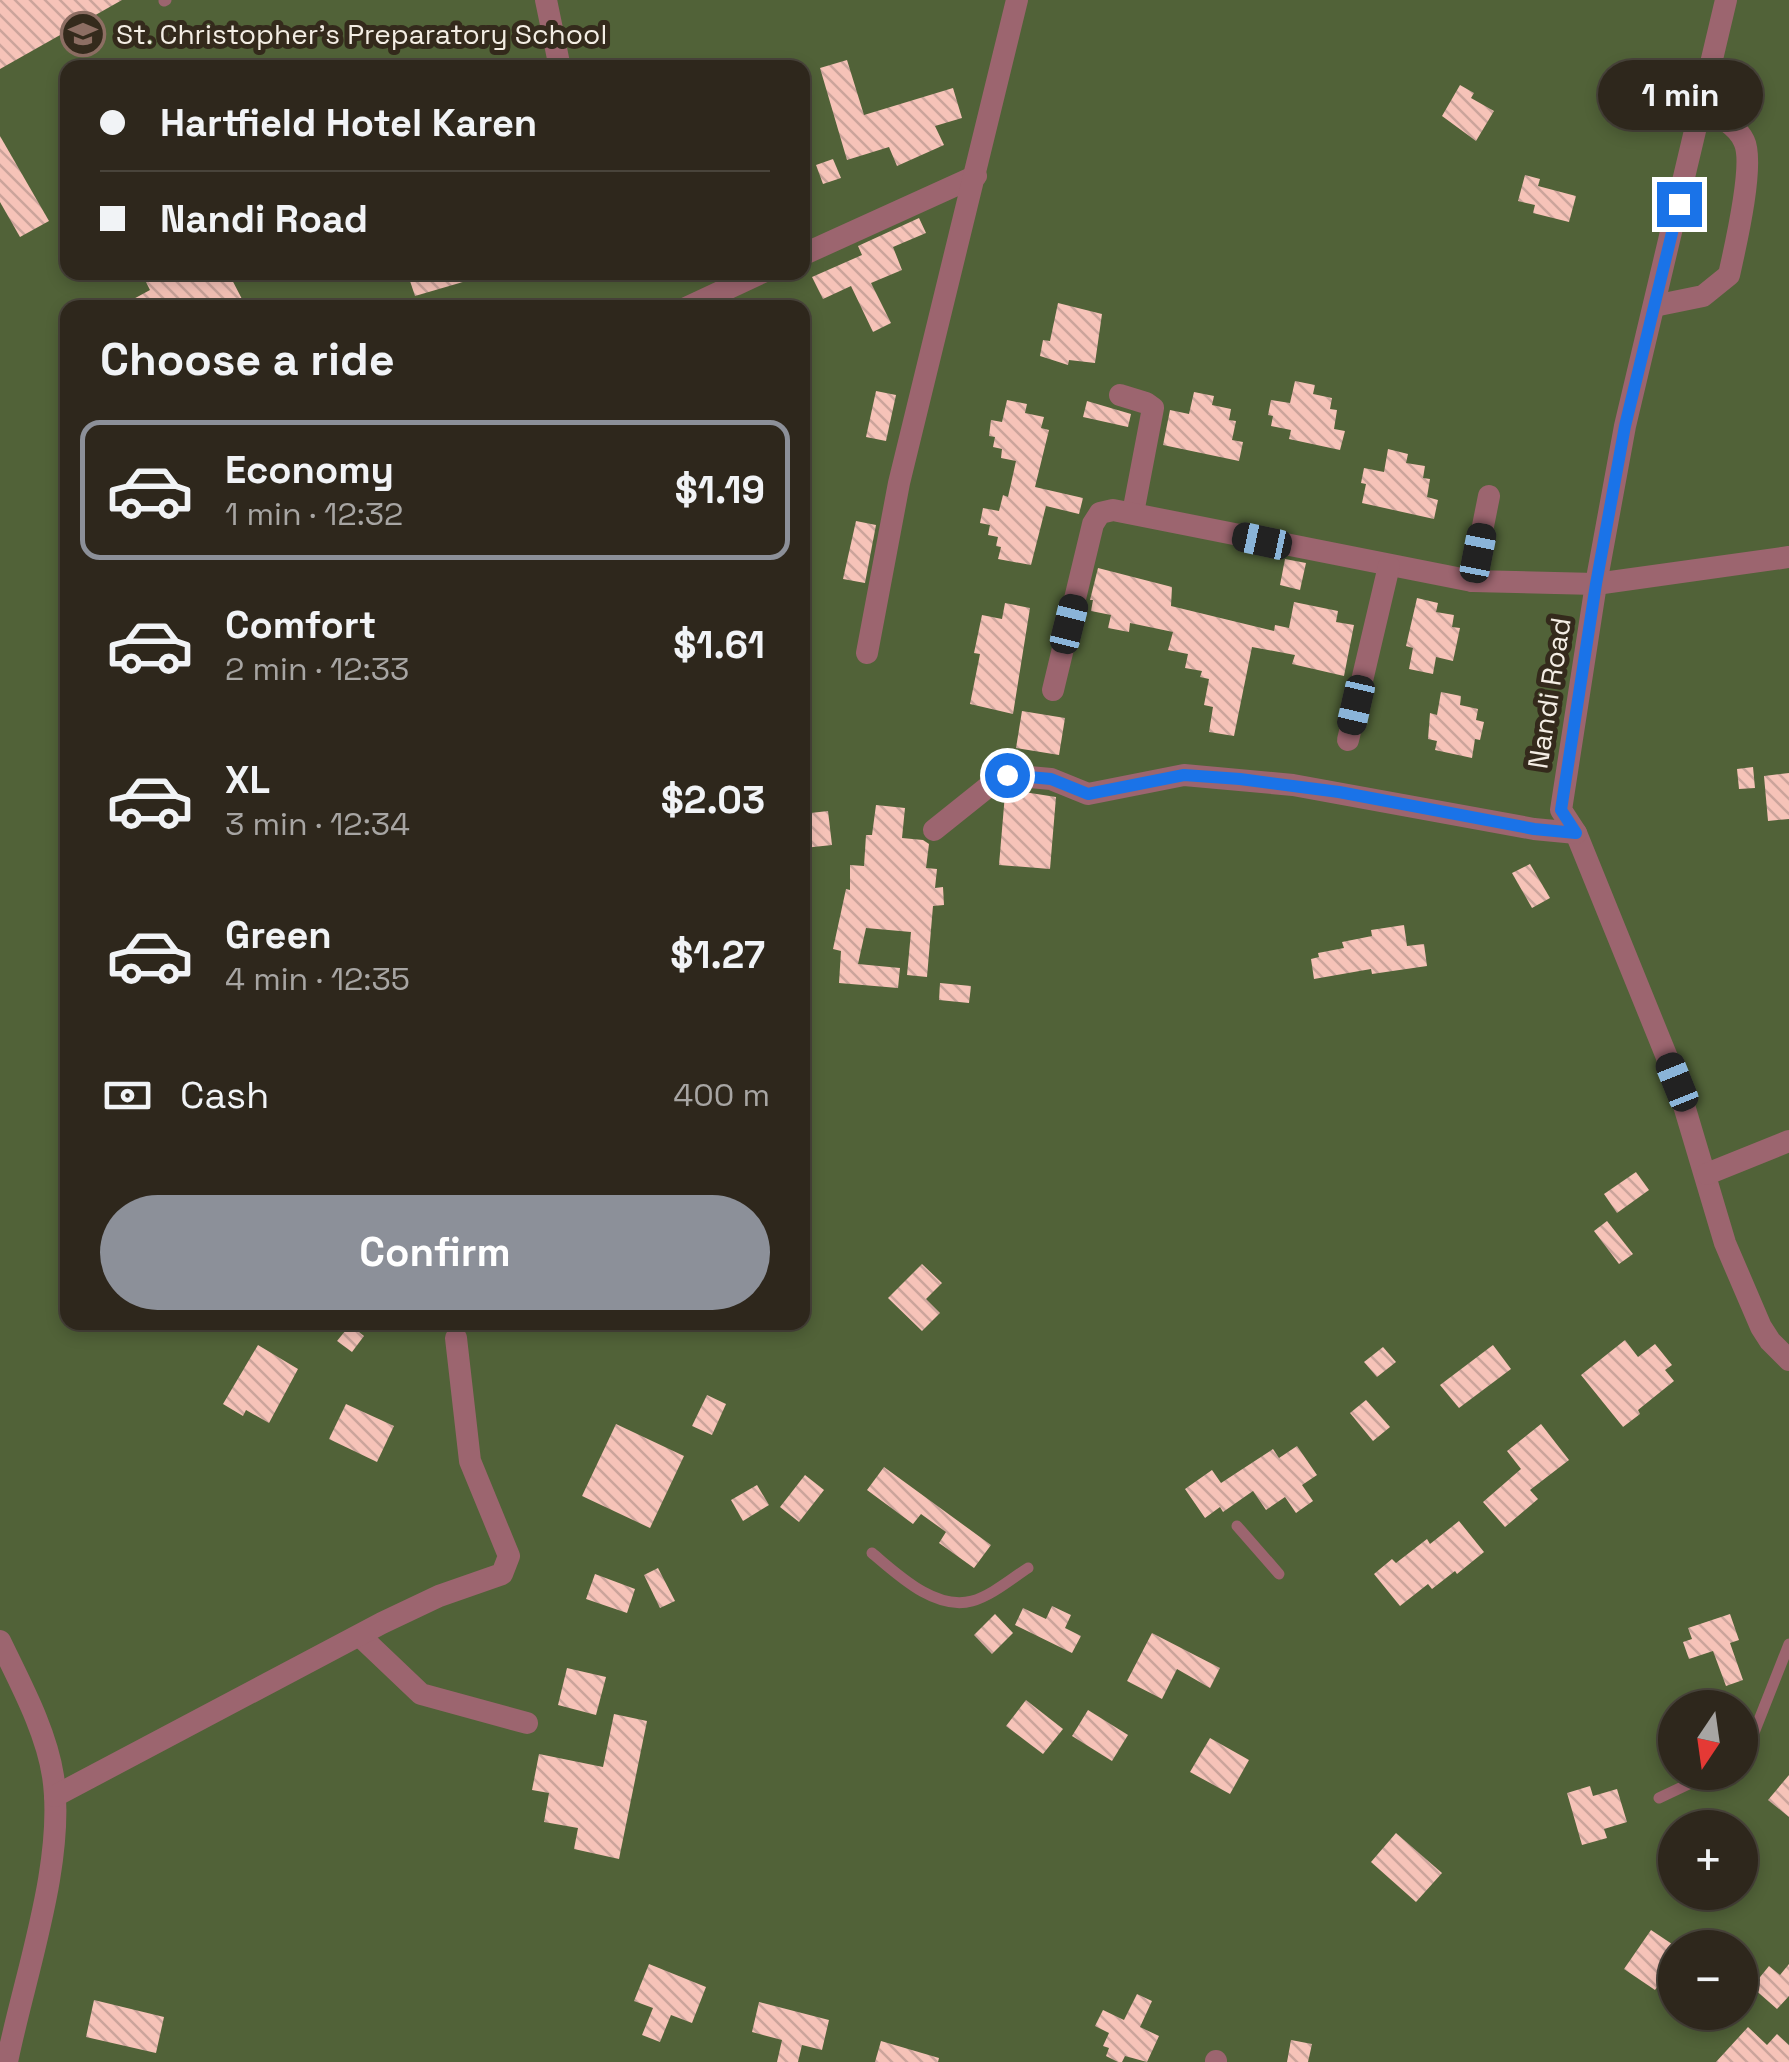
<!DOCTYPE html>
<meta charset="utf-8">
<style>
body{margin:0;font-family:"Space Grotesk",sans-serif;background:#3a3329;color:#f1f3f6;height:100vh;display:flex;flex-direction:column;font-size:38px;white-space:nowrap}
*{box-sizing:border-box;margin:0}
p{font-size:32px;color:#a7a5a3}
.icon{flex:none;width:55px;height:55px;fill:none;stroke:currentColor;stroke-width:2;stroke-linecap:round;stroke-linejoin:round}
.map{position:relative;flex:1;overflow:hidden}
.panel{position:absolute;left:60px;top:300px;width:750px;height:1030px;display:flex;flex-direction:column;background:#2e271c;border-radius:20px;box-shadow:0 5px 15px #0003,0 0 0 2px #49443b}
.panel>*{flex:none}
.top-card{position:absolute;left:60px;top:60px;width:750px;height:220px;border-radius:20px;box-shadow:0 5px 15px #0003,0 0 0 2px #49443b;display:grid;align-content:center;height:220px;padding:0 40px;background:#2e271c}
.needle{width:65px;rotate:193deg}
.fabs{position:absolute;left:1658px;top:1690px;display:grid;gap:20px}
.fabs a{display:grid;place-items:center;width:100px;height:100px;border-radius:50%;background:#2e271c;box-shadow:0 5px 15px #0003,0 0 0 2px #49443b;font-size:50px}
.end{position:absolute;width:45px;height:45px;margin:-22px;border:12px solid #1a73e8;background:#fff;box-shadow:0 0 0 5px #fff}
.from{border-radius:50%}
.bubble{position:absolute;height:70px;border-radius:35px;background:#2e271c;box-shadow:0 5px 15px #0003,0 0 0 2px #49443b;font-size:32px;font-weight:700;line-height:70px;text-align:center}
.car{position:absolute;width:30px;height:60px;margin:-30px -15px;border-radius:12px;box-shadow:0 0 8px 2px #0007;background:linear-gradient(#222 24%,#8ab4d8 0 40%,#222 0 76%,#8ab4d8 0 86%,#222 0)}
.top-card b{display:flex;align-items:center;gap:35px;height:95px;font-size:38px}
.top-card b+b{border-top:2px solid #49443b}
.top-card i{width:25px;height:25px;background:#f1f3f6}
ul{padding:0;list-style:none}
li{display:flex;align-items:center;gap:30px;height:140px;margin:0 20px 15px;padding:0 20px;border:5px solid transparent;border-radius:20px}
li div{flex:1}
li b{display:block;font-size:38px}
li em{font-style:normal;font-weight:700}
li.on{border-color:#8c9099}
li>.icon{width:90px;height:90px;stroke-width:1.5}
h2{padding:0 40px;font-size:45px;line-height:120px}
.pay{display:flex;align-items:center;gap:25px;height:110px;padding:0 40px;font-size:38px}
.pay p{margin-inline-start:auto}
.action{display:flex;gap:20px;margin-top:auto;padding:20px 40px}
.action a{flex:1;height:115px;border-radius:60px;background:#8c9099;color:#fff;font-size:40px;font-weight:700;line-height:115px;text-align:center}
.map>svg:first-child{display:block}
.garden{fill:#516238;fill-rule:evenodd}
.building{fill:url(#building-back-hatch)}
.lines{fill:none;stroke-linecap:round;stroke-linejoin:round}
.service{stroke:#9c656f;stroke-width:11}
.minor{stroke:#9c656f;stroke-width:22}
.route{stroke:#1a73e8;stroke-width:12}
.labels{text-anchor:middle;stroke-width:10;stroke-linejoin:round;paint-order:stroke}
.poi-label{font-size:28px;fill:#f3ede4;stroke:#342a1c;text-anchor:start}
.street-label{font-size:28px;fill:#f3ede4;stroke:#342a1c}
</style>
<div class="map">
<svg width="1789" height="2062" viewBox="0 0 1789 2062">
<defs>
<pattern id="building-back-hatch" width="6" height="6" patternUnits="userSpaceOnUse" patternTransform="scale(2.5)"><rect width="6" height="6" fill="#f6c3b8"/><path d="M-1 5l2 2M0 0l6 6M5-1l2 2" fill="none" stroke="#cba49b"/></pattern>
</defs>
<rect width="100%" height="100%" fill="#3e3426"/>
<path class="garden" d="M 0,0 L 1789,0 L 1789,2062 L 0,2062 ZM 68,68 L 802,68 L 802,272 L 68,272 ZM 68,308 L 802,308 L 802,1322 L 68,1322 ZM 1675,1708 L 1740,1708 L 1740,1772 L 1675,1772 ZM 1675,1828 L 1740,1828 L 1740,1892 L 1675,1892 ZM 1675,1948 L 1740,1948 L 1740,2012 L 1675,2012 Z"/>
<g class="building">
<polygon points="0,0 122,0 0,69"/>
<polygon points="847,60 864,115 953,88 962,118 935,126 944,145 897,166 889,147 847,160 820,68"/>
<polygon points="1460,85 1474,93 1471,98 1494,111 1476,141 1442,116"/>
<polygon points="0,136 49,221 20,237 0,202"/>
<polygon points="833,159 841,178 823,184 816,165"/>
<polygon points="1525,175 1540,179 1538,186 1576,196 1569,222 1533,213 1535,205 1518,201"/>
<polygon points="919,218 926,233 893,247 902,270 871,283 891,323 873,332 851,286 823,299 812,277 862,255 858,246"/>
<polygon points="141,272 228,272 243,301 232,308 117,308 150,290"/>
<polygon points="407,272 480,272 480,277 415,296"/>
<polygon points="1058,303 1102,314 1095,363 1069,360 1068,365 1040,356 1043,340 1050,341"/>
<polygon points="1295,381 1315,385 1313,394 1332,398 1330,409 1337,410 1334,429 1345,431 1340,450 1289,439 1291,430 1271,426 1273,416 1268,415 1271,400 1290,403"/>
<polygon points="876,391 896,395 886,441 866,437"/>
<polygon points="1194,392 1214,396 1212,405 1231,409 1229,420 1236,421 1232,440 1243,442 1239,461 1163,445 1170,410 1189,414"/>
<polygon points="1007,400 1027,404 1025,413 1044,417 1041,428 1049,430 1035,487 1083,498 1079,514 1046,506 1031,565 998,559 1001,547 996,546 998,537 988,535 990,525 980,523 983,508 999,511 1003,495 1008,497 1016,461 1001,458 1002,449 993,447 995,437 989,436 991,420 1002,422"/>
<polygon points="1087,401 1131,414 1128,427 1083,417"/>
<polygon points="1388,449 1408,454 1406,463 1425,466 1423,478 1430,479 1427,497 1438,500 1434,519 1362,503 1366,484 1361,483 1364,468 1384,472"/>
<polygon points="856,521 876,525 865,583 843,579"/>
<polygon points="1285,559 1306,563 1300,590 1280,585"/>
<polygon points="1098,568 1172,587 1171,606 1274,631 1275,625 1289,628 1294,602 1338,611 1336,622 1354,625 1344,676 1292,664 1295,655 1252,647 1234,736 1209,732 1213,707 1204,705 1209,679 1200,677 1202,671 1185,668 1188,654 1168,650 1173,632 1130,623 1129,632 1108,628 1111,615 1091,611 1093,600 1090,600"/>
<polygon points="1417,598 1438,603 1436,612 1454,615 1452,627 1460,628 1453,661 1436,657 1433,674 1409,669 1413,648 1406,646"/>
<polygon points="1005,603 1030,608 1013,714 970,704 980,654 974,653 982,615 1002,619"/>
<polygon points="1441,692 1461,696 1460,705 1478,709 1476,720 1484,722 1480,740 1475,739 1472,758 1435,750 1437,741 1428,739 1430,713 1437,715"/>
<polygon points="1022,711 1065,718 1059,755 1016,748"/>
<polygon points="1753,767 1755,788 1739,789 1737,769"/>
<polygon points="1789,773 1789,819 1768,821 1764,776"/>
<polygon points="1011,790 1056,797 1050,869 999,865 1005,794"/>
<polygon points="876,805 905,808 902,838 923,840 929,844 926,868 937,869 935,888 943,887 944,905 933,906 927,977 907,975 911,932 866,928 858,964 900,968 898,988 839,983 841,951 833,949 846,889 850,890 850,865 864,866 866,835 872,835"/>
<polygon points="828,811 832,845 804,848 802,814"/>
<polygon points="1530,864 1550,898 1532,908 1512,873"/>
<polygon points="1404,925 1407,946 1424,944 1427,966 1372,974 1371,969 1314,979 1311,959 1319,957 1318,953 1344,948 1342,942 1372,936 1371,930"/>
<polygon points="940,983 971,986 969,1003 939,1000"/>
<polygon points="1636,1172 1649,1190 1617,1213 1604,1194"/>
<polygon points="1607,1221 1633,1254 1619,1264 1594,1231"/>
<polygon points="922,1264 942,1283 926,1299 940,1313 922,1331 888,1298"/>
<polygon points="350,1325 364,1336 352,1352 337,1341"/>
<polygon points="1625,1340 1638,1357 1655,1344 1672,1365 1665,1370 1674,1381 1638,1410 1640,1414 1623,1427 1581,1375"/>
<polygon points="258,1345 298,1369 269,1423 246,1410 243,1416 223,1404"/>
<polygon points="1493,1345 1511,1369 1459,1408 1440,1385"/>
<polygon points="1383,1347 1396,1362 1377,1377 1364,1362"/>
<polygon points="707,1395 726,1404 712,1435 692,1426"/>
<polygon points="1366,1400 1390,1427 1373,1441 1350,1413"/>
<polygon points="346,1404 394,1426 377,1462 329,1439"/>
<polygon points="616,1424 684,1456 650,1528 582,1496"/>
<polygon points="1541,1424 1569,1460 1530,1490 1538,1499 1505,1527 1483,1502 1521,1469 1507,1451"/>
<polygon points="1297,1446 1317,1475 1302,1485 1313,1501 1296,1513 1285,1497 1266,1510 1253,1491 1223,1512 1220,1507 1205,1518 1185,1489 1212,1470 1221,1483 1273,1449 1279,1458"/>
<polygon points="884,1467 991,1545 974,1568 939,1543 946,1532 921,1514 913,1524 867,1490"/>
<polygon points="805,1475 824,1490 799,1522 780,1507"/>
<polygon points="757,1485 769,1505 743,1521 731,1500"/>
<polygon points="1459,1521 1484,1552 1457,1574 1455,1571 1432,1589 1428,1584 1400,1606 1374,1574 1392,1559 1396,1563 1427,1539 1430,1544"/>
<polygon points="658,1568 675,1601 660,1608 644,1575"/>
<polygon points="595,1574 635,1589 627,1613 586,1599"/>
<polygon points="1052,1606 1071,1615 1065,1628 1081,1636 1072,1653 1015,1625 1023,1608 1046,1619"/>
<polygon points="995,1614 1013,1633 992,1654 974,1635"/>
<polygon points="1730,1614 1739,1640 1730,1643 1743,1680 1726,1686 1713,1651 1689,1659 1683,1642 1692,1639 1688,1628"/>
<polygon points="1152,1633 1220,1668 1210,1688 1177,1669 1162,1699 1127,1681"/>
<polygon points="567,1668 606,1677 596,1715 558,1705"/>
<polygon points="1026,1700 1063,1729 1043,1754 1006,1726"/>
<polygon points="1088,1710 1128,1735 1112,1761 1072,1736"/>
<polygon points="614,1714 647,1721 619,1859 574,1849 578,1828 544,1822 549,1793 532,1790 539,1754 603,1767"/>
<polygon points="1210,1738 1249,1760 1230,1794 1190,1772"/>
<polygon points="1789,1775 1789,1817 1768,1800"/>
<polygon points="1590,1786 1593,1796 1617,1789 1627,1822 1604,1829 1607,1838 1582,1845 1567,1793"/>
<polygon points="1396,1833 1442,1873 1416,1902 1371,1862"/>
<polygon points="1651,1930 1675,1946 1675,1962 1655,1990 1624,1969"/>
<polygon points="649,1964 706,1987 692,2023 671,2015 660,2042 642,2035 653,2008 634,2001"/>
<polygon points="1789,1964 1789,1996 1777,2009 1752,1987 1769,1966 1780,1975"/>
<polygon points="1137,1994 1152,2001 1140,2027 1159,2036 1147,2062 1125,2056 1122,2062 1118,2062 1106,2056 1109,2048 1103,2046 1109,2033 1095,2026 1103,2010 1124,2020"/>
<polygon points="94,2000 164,2017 156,2053 86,2037"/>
<polygon points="759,2002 829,2020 822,2050 802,2045 798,2062 777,2062 782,2040 752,2032"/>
<polygon points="1748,2027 1767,2045 1777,2034 1789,2045 1789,2062 1716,2062"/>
<polygon points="1291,2040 1312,2044 1308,2062 1287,2062"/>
<polygon points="881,2041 939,2058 938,2062 875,2062"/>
</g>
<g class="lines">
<g class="service">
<polyline points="164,1 166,0"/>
<polyline points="1237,1526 1279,1574"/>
<path d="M 872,1553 C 897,1574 935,1611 972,1601 C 991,1596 1011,1579 1028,1568"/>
<polyline points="1740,1760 1744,1758 1789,1644"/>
<polyline points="1659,1798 1714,1772"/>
</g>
<g class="minor">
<polyline points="546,0 560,68"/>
<polyline points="1726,0 1625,426 1596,584 1561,810 1576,833 1677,1082 1725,1243 1761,1327 1770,1341 1789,1360"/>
<polyline points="802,255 976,176"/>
<path d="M 1654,306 L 1703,296 L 1729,275 C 1735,248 1755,163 1744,141 C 1736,124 1718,115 1701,109"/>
<polyline points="686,308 763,272"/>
<polyline points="1120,395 1146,403 1153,408 1133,513"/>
<polyline points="1472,581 1489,496"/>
<polyline points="867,653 899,483 1017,0"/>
<polyline points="1053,690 1093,524 1100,513 1113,510 1472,581 1596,584 1789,557"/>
<polyline points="1348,740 1389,566"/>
<polyline points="934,830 989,786 1007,775 1051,779 1088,794 1184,775 1293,785 1534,829 1576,833"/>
<polyline points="1707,1174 1789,1141"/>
<polyline points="360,1636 421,1694 527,1723"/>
<path d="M 0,1641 C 20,1683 46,1730 53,1776 C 66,1862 24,1977 7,2062"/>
<polyline points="55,1796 382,1623 439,1596 502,1574 509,1556 470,1461 456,1338"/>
<polyline points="1216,2062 1216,2061"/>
</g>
</g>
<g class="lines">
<polyline class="route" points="1007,775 1051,779 1088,794 1184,775 1240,779 1339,792 1534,829 1576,833 1561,810 1596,584 1625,426 1679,204"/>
</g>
<defs>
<symbol id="school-ring" viewBox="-11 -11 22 22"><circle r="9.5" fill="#342a1c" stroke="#8d6e63" stroke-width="1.5"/><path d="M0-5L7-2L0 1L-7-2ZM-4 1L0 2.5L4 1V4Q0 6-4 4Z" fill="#8d6e63"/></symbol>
</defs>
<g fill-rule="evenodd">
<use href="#school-ring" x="58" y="9" width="50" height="50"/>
</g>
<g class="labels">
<g class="poi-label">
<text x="116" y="44">St. Christopher's Preparatory School</text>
</g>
<g class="street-label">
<text transform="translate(1549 693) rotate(-81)" y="10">Nandi Road</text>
</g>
</g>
</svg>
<div class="fabs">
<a><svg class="needle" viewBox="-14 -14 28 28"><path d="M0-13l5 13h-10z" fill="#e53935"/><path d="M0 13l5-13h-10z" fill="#a7a5a3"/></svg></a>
<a>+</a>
<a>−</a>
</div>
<i class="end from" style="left:1007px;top:775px"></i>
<i class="end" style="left:1679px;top:204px"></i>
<div class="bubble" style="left:1598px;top:60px;width:165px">1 min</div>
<i class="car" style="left:1262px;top:541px;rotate:282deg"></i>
<i class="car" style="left:1478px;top:553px;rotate:11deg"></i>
<i class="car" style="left:1069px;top:624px;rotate:14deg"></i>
<i class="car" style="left:1356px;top:705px;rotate:193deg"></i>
<i class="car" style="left:1677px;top:1082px;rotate:338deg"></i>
<div class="top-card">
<b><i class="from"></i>Hartfield Hotel Karen</b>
<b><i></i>Nandi Road</b>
</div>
<section class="panel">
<h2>Choose a ride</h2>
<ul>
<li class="on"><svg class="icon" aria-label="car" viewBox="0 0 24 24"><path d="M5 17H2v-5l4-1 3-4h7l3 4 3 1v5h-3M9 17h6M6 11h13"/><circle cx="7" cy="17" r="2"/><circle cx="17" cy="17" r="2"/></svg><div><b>Economy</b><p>1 min · 12:32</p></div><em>$1.19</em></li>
<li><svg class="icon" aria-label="car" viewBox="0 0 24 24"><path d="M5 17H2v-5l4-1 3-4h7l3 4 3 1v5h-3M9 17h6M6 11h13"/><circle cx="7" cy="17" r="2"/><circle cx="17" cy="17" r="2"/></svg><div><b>Comfort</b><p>2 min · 12:33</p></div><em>$1.61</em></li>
<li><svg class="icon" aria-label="car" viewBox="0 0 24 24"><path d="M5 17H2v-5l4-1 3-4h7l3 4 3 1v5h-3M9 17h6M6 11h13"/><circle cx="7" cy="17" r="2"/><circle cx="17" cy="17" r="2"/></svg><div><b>XL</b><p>3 min · 12:34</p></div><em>$2.03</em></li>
<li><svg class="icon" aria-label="car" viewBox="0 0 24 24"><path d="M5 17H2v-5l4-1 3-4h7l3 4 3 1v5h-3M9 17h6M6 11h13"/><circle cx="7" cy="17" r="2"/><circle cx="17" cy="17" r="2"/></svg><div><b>Green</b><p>4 min · 12:35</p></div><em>$1.27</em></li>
</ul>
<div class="pay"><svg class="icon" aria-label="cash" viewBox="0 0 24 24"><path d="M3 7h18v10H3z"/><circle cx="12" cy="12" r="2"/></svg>Cash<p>400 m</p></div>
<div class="action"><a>Confirm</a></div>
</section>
</div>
